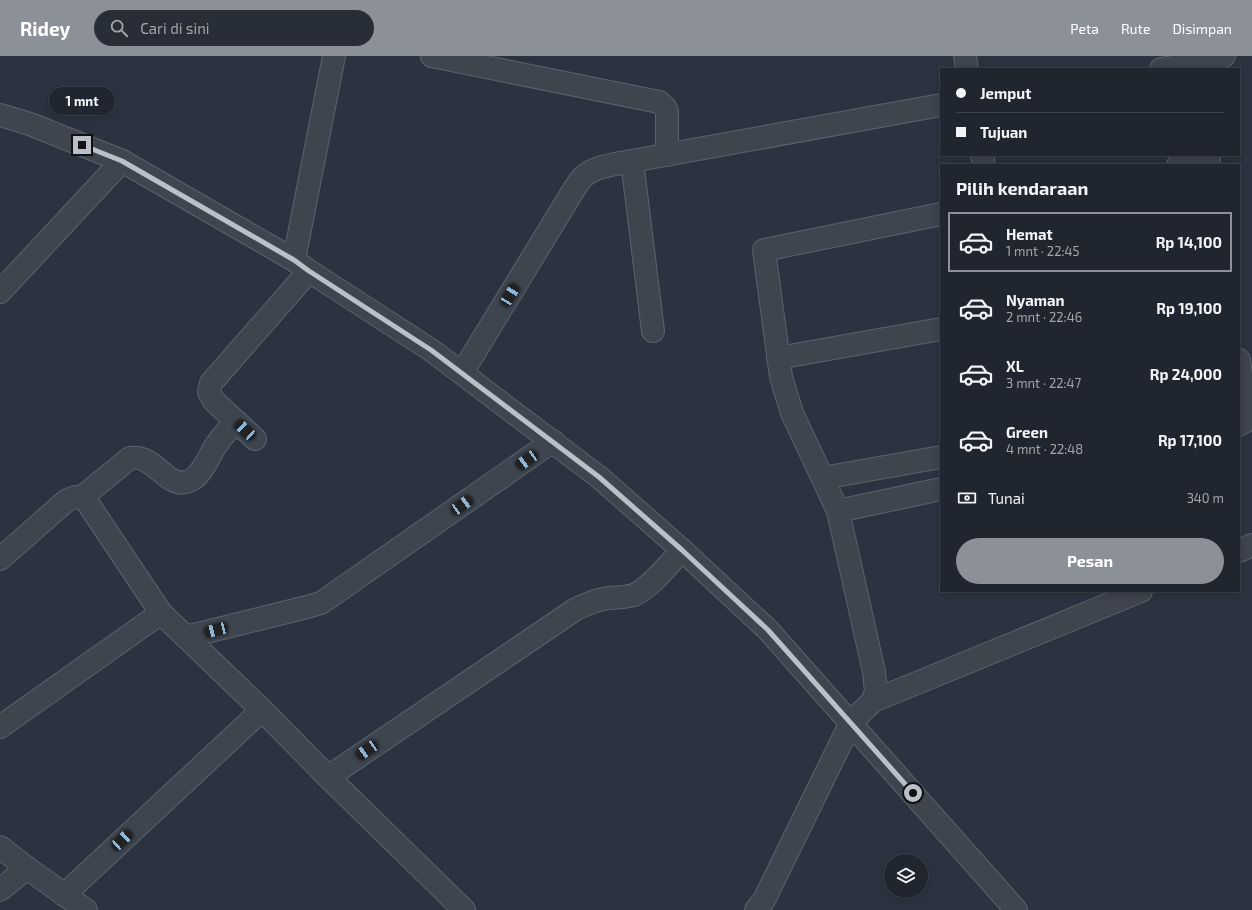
<!DOCTYPE html>
<html lang="id">
<meta charset="utf-8">
<style>
body{margin:0;font-family:"Exo 2",sans-serif;background:#282e37;color:#f1f3f6;height:100vh;display:flex;flex-direction:column;font-size:15px;white-space:nowrap}
*{box-sizing:border-box;margin:0}
p{font-size:13px;color:#a2a5aa}
.icon{flex:none;width:22px;height:22px;fill:none;stroke:currentColor;stroke-width:2;stroke-linecap:round;stroke-linejoin:round}
.map{position:relative;flex:1;overflow:hidden}
.side{position:absolute;left:940px;top:108px;width:300px;height:428px;display:flex;flex-direction:column;background:#20262f;border-radius:0px;box-shadow:0 2px 10px #0003,0 0 0 1px #3d434b}
.side>*{flex:none}
.guide{position:absolute;left:940px;top:12px;width:300px;height:88px;border-radius:0px;box-shadow:0 2px 10px #0003,0 0 0 1px #3d434b;display:grid;align-content:center;height:88px;padding:0 16px;background:#20262f}
.tools{position:absolute;left:884px;top:798px;display:grid;gap:8px}
.tools a{display:grid;place-items:center;width:44px;height:44px;border-radius:50%;background:#20262f;box-shadow:0 2px 10px #0003,0 0 0 1px #3d434b;font-size:20px}
.end{position:absolute;width:18px;height:18px;margin:-9px;border:5px solid #bac0ca;background:#111;box-shadow:0 0 0 2px #111}
.from{border-radius:50%}
.bubble{position:absolute;height:28px;border-radius:14px;background:#20262f;box-shadow:0 2px 10px #0003,0 0 0 1px #3d434b;font-size:13px;font-weight:700;line-height:28px;text-align:center}
.car{position:absolute;width:12px;height:24px;margin:-12px -6px;border-radius:5px;box-shadow:0 0 3px 1px #0007;background:linear-gradient(#222 24%,#8ab4d8 0 40%,#222 0 76%,#8ab4d8 0 86%,#222 0)}
.guide b{display:flex;align-items:center;gap:14px;height:38px;font-size:15px}
.guide b+b{border-top:1px solid #3d434b}
.guide i{width:10px;height:10px;background:#f1f3f6}
ul{padding:0;list-style:none}
li{display:flex;align-items:center;gap:12px;height:60px;margin:0 8px 6px;padding:0 8px;border:2px solid transparent;border-radius:0px}
li div{flex:1}
li b{display:block;font-size:15px}
li em{font-style:normal;font-weight:700}
li.selected{border-color:#8c9099}
li>.icon{width:36px;height:36px;stroke-width:1.5}
h2{padding:0 16px;font-size:18px;line-height:48px}
.pay{display:flex;align-items:center;gap:10px;height:44px;padding:0 16px;font-size:15px}
.pay p{margin-inline-start:auto}
.action{display:flex;gap:8px;margin-top:auto;padding:8px 16px}
.action a{flex:1;height:46px;border-radius:24px;background:#8c9099;color:#fff;font-size:16px;font-weight:700;line-height:46px;text-align:center}
header{display:flex;align-items:center;gap:24px;box-sizing:border-box;height:56px;padding:0 20px;background:#8c9099;color:#fff}
header strong{font-size:19px}
nav{display:flex;gap:22px;margin-inline-start:auto;font-size:14px}
.search{width:280px;height:36px;background:#282e37;display:flex;align-items:center;gap:10px;box-sizing:border-box;padding:0 14px;border-radius:22px;color:#a2a5aa;font-size:15px}
.map>svg:first-child{display:block}
.lines{fill:none;stroke-linecap:round;stroke-linejoin:round}
.minor-casing{stroke:#5b636d;stroke-width:24}
.minor{stroke:#3e454f;stroke-width:22}
.route{stroke:#bac0ca;stroke-width:5}
</style>
<header>
<strong>Ridey</strong>
<div class="search"><svg class="icon" aria-label="search" viewBox="0 0 24 24"><circle cx="10" cy="10" r="6"/><path d="M15 15l6 6"/></svg>Cari di sini</div>
<nav><a>Peta</a><a>Rute</a><a>Disimpan</a></nav>
</header>
<div class="map">
<svg width="1252" height="854" viewBox="0 0 1252 854">
<rect width="100%" height="100%" fill="#2a333f"/>
<g class="lines">
<defs>
<g id="minor">
<polyline points="432,0 659,46 665,51 667,56 667,99"/>
<polyline points="965,0 967,13"/>
<polyline points="1161,13 1193,8 1224,0"/>
<polyline points="0,59 30,68 122,105 294,204 309,215 431,294 599,421 682,494 768,574 1016,854"/>
<polyline points="982,99 984,109"/>
<polyline points="632,105 653,275"/>
<polyline points="1178,109 1209,103"/>
<polyline points="294,204 334,0"/>
<polyline points="0,236 122,105"/>
<polyline points="778,302 941,273"/>
<polyline points="1239,304 1246,354 1244,366 1239,369"/>
<path d="M 462,317 L 573,135 C 576,130 579,125 583,121 C 595,110 616,108 632,105 L 941,49"/>
<polyline points="255,383 214,345 209,336 211,327 309,215"/>
<polyline points="823,422 941,401"/>
<path d="M 82,441 L 130,402 C 133,402 137,401 139,402 C 159,406 171,437 193,423 C 204,415 209,400 216,389 C 222,381 228,373 236,365"/>
<polyline points="838,455 941,433"/>
<polyline points="1239,495 1252,489"/>
<path d="M 0,503 L 66,445 C 75,440 79,439 87,446 L 161,557 L 262,654 L 328,721 L 464,854"/>
<polyline points="186,581 307,551 321,547 553,385"/>
<polyline points="873,645 1141,535"/>
<polyline points="0,671 161,557"/>
<path d="M 328,721 L 576,553 C 585,549 593,545 603,543 C 613,541 624,542 634,539 C 649,533 670,507 682,494"/>
<polyline points="0,791 27,812 86,854"/>
<polyline points="0,834 27,812"/>
<polyline points="64,839 262,654"/>
<polyline points="756,854 764,844 851,666 873,645 876,635 874,616 838,455 792,357 781,321 764,194 941,158"/>
</g>
</defs>
<use href="#minor" class="minor-casing"/>
<use href="#minor" class="minor"/>
</g>
<g class="lines">
<polyline class="route" points="82,89 122,105 294,204 309,215 431,294 599,421 682,494 768,574 913,737"/>
</g>
</svg>
<div class="tools">
<a><svg class="icon" aria-label="layers" viewBox="0 0 24 24"><path d="M12 4l9 5-9 5-9-5zM3 14l9 5 9-5"/></svg></a>
</div>
<i class="end from" style="left:913px;top:737px"></i>
<i class="end" style="left:82px;top:89px"></i>
<div class="bubble" style="left:49px;top:31px;width:66px">1 mnt</div>
<i class="car" style="left:510px;top:239px;rotate:31deg"></i>
<i class="car" style="left:245px;top:374px;rotate:313deg"></i>
<i class="car" style="left:527px;top:404px;rotate:235deg"></i>
<i class="car" style="left:462px;top:449px;rotate:55deg"></i>
<i class="car" style="left:216px;top:574px;rotate:256deg"></i>
<i class="car" style="left:367px;top:694px;rotate:236deg"></i>
<i class="car" style="left:122px;top:784px;rotate:47deg"></i>
<div class="guide">
<b><i class="from"></i>Jemput</b>
<b><i></i>Tujuan</b>
</div>
<section class="side">
<h2>Pilih kendaraan</h2>
<ul>
<li class="selected"><svg class="icon" aria-label="car" viewBox="0 0 24 24"><path d="M5 17H2v-5l4-1 3-4h7l3 4 3 1v5h-3M9 17h6M6 11h13"/><circle cx="7" cy="17" r="2"/><circle cx="17" cy="17" r="2"/></svg><div><b>Hemat</b><p>1 mnt · 22:45</p></div><em>Rp 14,100</em></li>
<li><svg class="icon" aria-label="car" viewBox="0 0 24 24"><path d="M5 17H2v-5l4-1 3-4h7l3 4 3 1v5h-3M9 17h6M6 11h13"/><circle cx="7" cy="17" r="2"/><circle cx="17" cy="17" r="2"/></svg><div><b>Nyaman</b><p>2 mnt · 22:46</p></div><em>Rp 19,100</em></li>
<li><svg class="icon" aria-label="car" viewBox="0 0 24 24"><path d="M5 17H2v-5l4-1 3-4h7l3 4 3 1v5h-3M9 17h6M6 11h13"/><circle cx="7" cy="17" r="2"/><circle cx="17" cy="17" r="2"/></svg><div><b>XL</b><p>3 mnt · 22:47</p></div><em>Rp 24,000</em></li>
<li><svg class="icon" aria-label="car" viewBox="0 0 24 24"><path d="M5 17H2v-5l4-1 3-4h7l3 4 3 1v5h-3M9 17h6M6 11h13"/><circle cx="7" cy="17" r="2"/><circle cx="17" cy="17" r="2"/></svg><div><b>Green</b><p>4 mnt · 22:48</p></div><em>Rp 17,100</em></li>
</ul>
<div class="pay"><svg class="icon" aria-label="cash" viewBox="0 0 24 24"><path d="M3 7h18v10H3z"/><circle cx="12" cy="12" r="2"/></svg>Tunai<p>340 m</p></div>
<div class="action"><a>Pesan</a></div>
</section>
</div>
